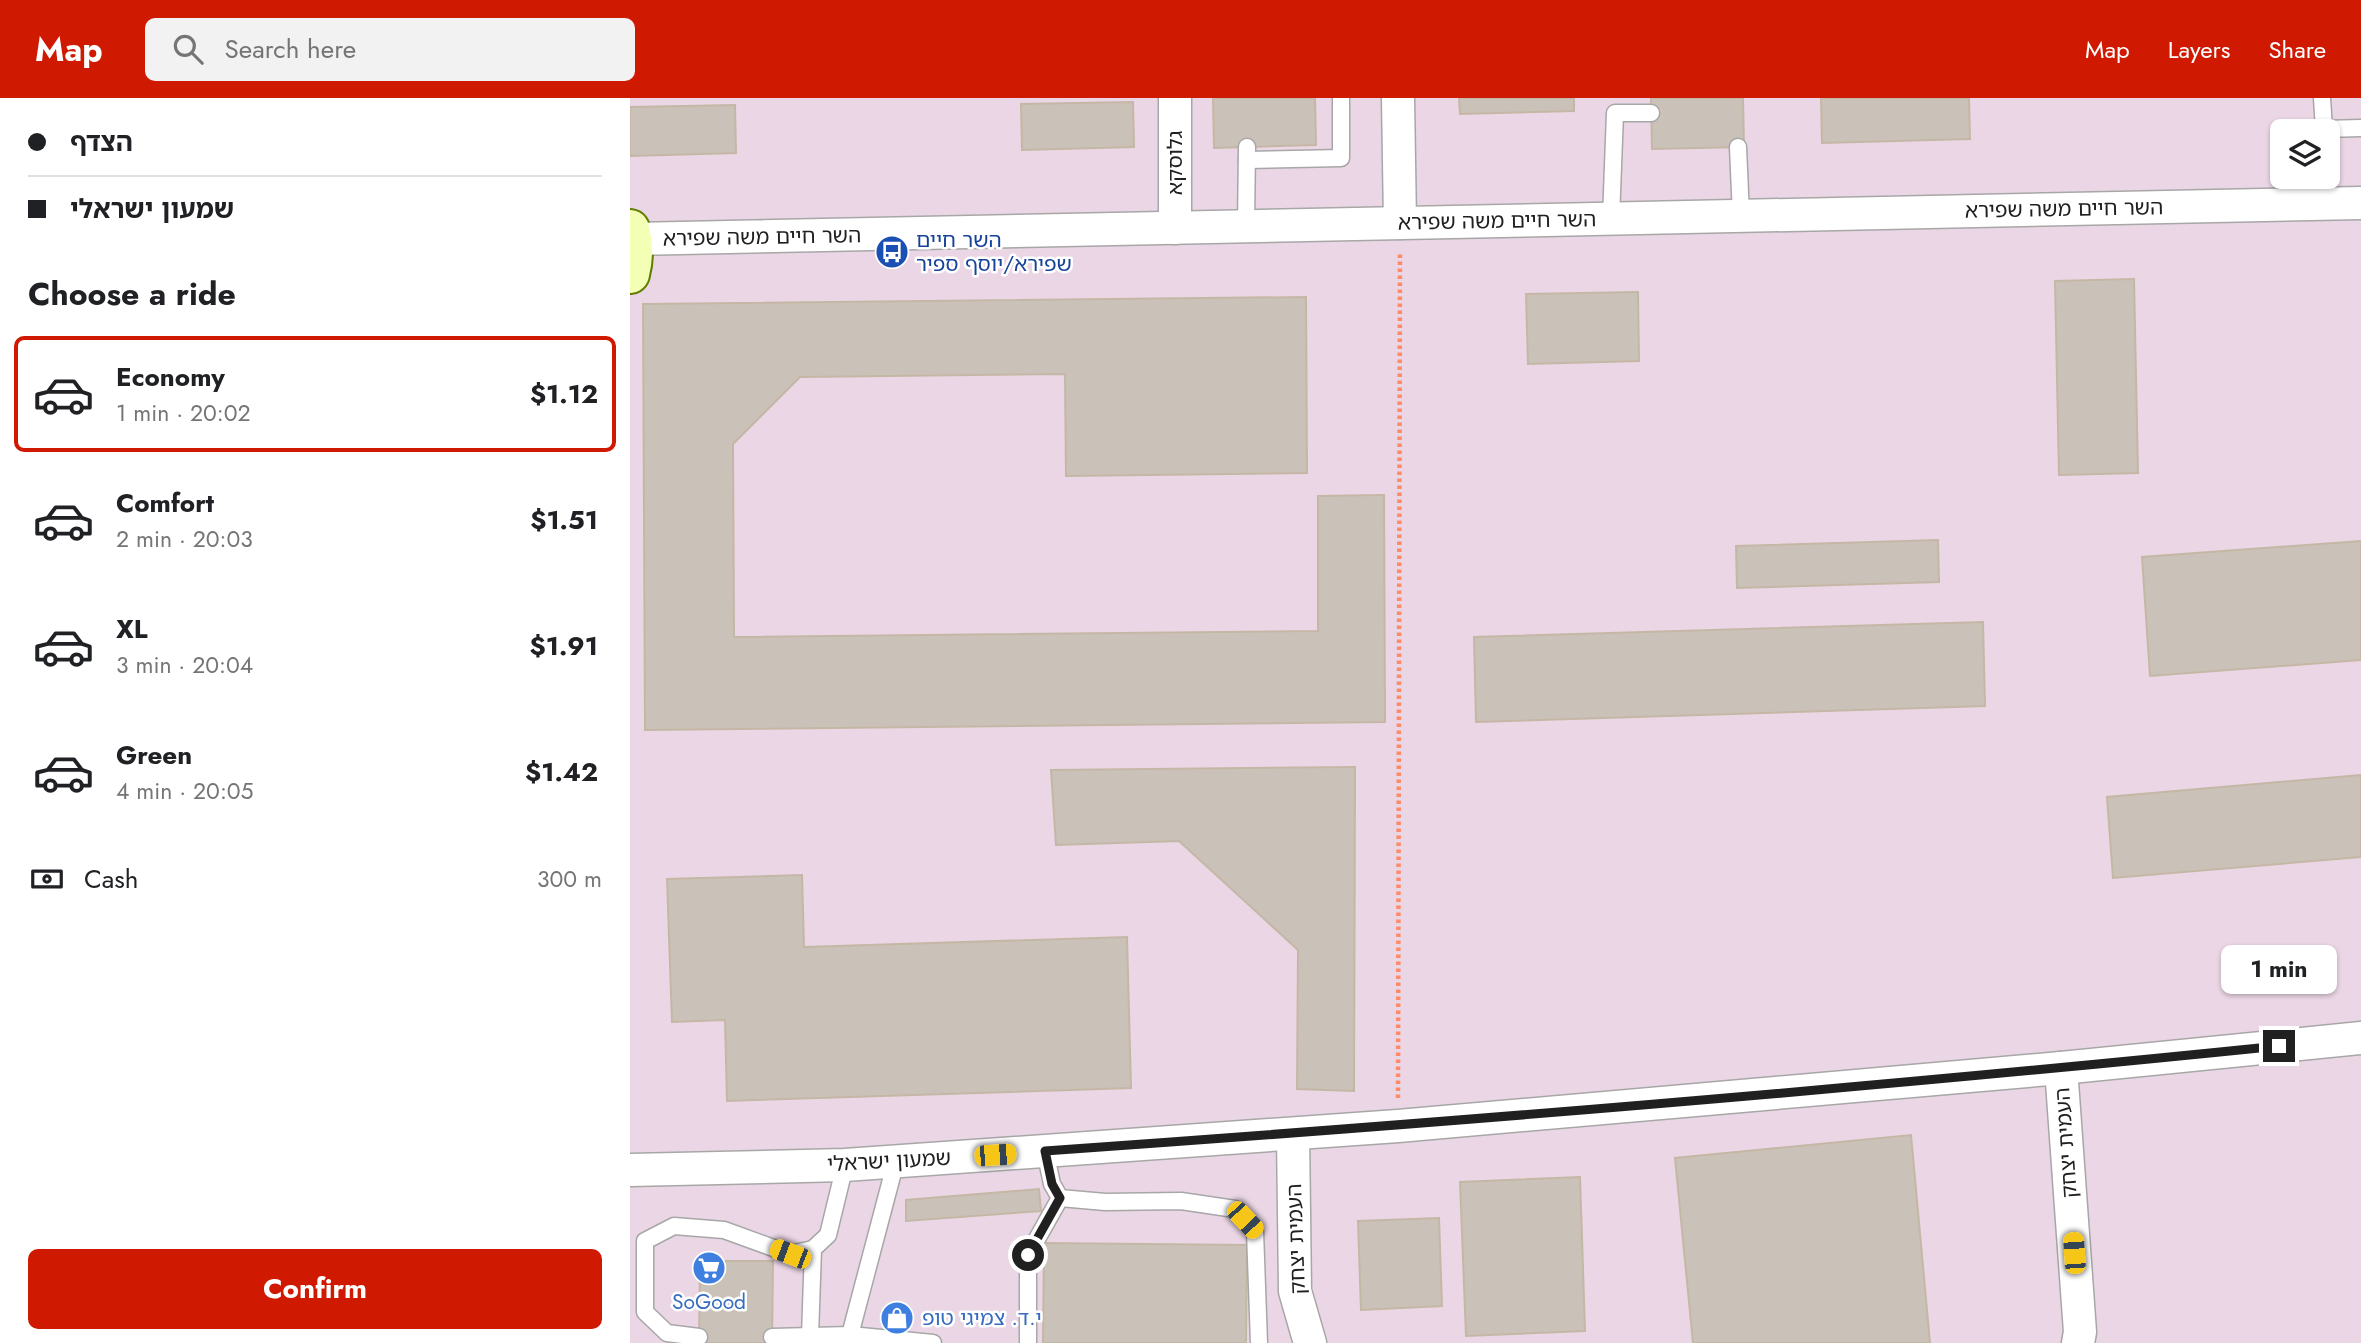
<!DOCTYPE html>
<meta charset="utf-8">
<style>
body{margin:0;font-family:Jost,"Noto Sans Hebrew",sans-serif;background:#f2f2f2;color:#202124;height:100vh;display:flex;flex-direction:column;font-size:26px;white-space:nowrap}
*{box-sizing:border-box;margin:0}
p{font-size:23px;color:#757577}
.icon{flex:none;width:38px;height:38px;fill:none;stroke:currentColor;stroke-width:2;stroke-linecap:round;stroke-linejoin:round}
.map{position:relative;flex:1;overflow:hidden}
.side{display:flex;flex-direction:column;background:#fff;width:630px}
.side>*{flex:none}
.guide{display:grid;align-content:center;height:154px;padding:0 28px;background:#fff}
.controls{position:absolute;left:1640px;top:21px;display:grid;gap:14px}
.controls a{display:grid;place-items:center;width:70px;height:70px;border-radius:10px;background:#fff;box-shadow:0 2px 5px #0004;font-size:35px}
.end{position:absolute;width:32px;height:32px;margin:-16px;border:9px solid #202020;background:#fff;box-shadow:0 0 0 4px #fff}
.from{border-radius:50%}
.bubble{position:absolute;height:49px;border-radius:10px;background:#fff;box-shadow:0 2px 5px #0004;font-size:23px;font-weight:700;line-height:49px;text-align:center}
.car{position:absolute;width:21px;height:42px;margin:-21px -10px;border-radius:9px;box-shadow:0 0 5px 2px #0007;background:linear-gradient(#f5c518 24%,#345 0 40%,#f5c518 0 76%,#345 0 86%,#f5c518 0)}
.guide b{display:flex;align-items:center;gap:24px;height:66px;font-size:26px}
.guide b+b{border-top:2px solid #e0e0e0}
.guide i{width:18px;height:18px;background:#202124}
ul{padding:0;list-style:none}
li{display:flex;align-items:center;gap:21px;height:116px;margin:0 14px 10px;padding:0 14px;border:4px solid transparent;border-radius:10px}
li div{flex:1}
li b{display:block;font-size:26px}
li em{font-style:normal;font-weight:700}
li.on{border-color:#cf1900}
li>.icon{width:63px;height:63px;stroke-width:1.5}
h2{padding:0 28px;font-size:32px;line-height:84px}
.pay{display:flex;align-items:center;gap:18px;height:77px;padding:0 28px;font-size:26px}
.pay p{margin-inline-start:auto}
.action{display:flex;gap:14px;margin-top:auto;padding:14px 28px}
.action a{flex:1;height:80px;border-radius:10px;background:#cf1900;color:#fff;font-size:28px;font-weight:700;line-height:80px;text-align:center}
header{display:flex;align-items:center;gap:42px;box-sizing:border-box;height:98px;padding:0 35px;background:#cf1900;color:#fff}
header strong{font-size:33px}
nav{display:flex;gap:38px;margin-inline-start:auto;font-size:24px}
.search{width:490px;height:63px;background:#f2f2f2;display:flex;align-items:center;gap:18px;box-sizing:border-box;padding:0 24px;border-radius:10px;color:#757577;font-size:26px}
main{display:flex;flex:1;min-height:0}
.map>svg:first-child{display:block}
.industrial{fill:#ebd6e5;fill-rule:evenodd}
.building{fill:#cac2b8;stroke:#c5b7a6;stroke-width:2}
.lines{fill:none;stroke-linecap:round;stroke-linejoin:round}
.lane-casing{stroke:#a7a7a7;stroke-width:19}
.street-casing{stroke:#a7a7a7;stroke-width:35}
.secondary-casing{stroke:#617d00;stroke-width:42}
.path{stroke:#ff8a68;stroke-width:4.5;stroke-dasharray:3.5 3.5;stroke-linecap:butt}
.lane{stroke:#fff;stroke-width:16}
.street{stroke:#fff;stroke-width:32}
.secondary{stroke:#f2ffb5;stroke-width:38}
.route{stroke:#202020;stroke-width:9}
.labels{text-anchor:middle;stroke-width:5;stroke-linejoin:round;paint-order:stroke}
.street-label{font-size:21px;fill:#202020;stroke:#fff}
.transit-label{font-size:21px;fill:#164399;stroke:#fff;text-anchor:start}
.shop-label{font-size:21px;fill:#366cbe;stroke:#fff}
</style>
<header>
<strong>Map</strong>
<div class="search"><svg class="icon" aria-label="search" viewBox="0 0 24 24"><circle cx="10" cy="10" r="6"/><path d="M15 15l6 6"/></svg>Search here</div>
<nav><a>Map</a><a>Layers</a><a>Share</a></nav>
</header>
<main>
<section class="side">
<div class="guide">
<b><i class="from"></i>הצדף</b>
<b><i></i>שמעון ישראלי</b>
</div>
<h2>Choose a ride</h2>
<ul>
<li class="on"><svg class="icon" aria-label="car" viewBox="0 0 24 24"><path d="M5 17H2v-5l4-1 3-4h7l3 4 3 1v5h-3M9 17h6M6 11h13"/><circle cx="7" cy="17" r="2"/><circle cx="17" cy="17" r="2"/></svg><div><b>Economy</b><p>1 min · 20:02</p></div><em>$1.12</em></li>
<li><svg class="icon" aria-label="car" viewBox="0 0 24 24"><path d="M5 17H2v-5l4-1 3-4h7l3 4 3 1v5h-3M9 17h6M6 11h13"/><circle cx="7" cy="17" r="2"/><circle cx="17" cy="17" r="2"/></svg><div><b>Comfort</b><p>2 min · 20:03</p></div><em>$1.51</em></li>
<li><svg class="icon" aria-label="car" viewBox="0 0 24 24"><path d="M5 17H2v-5l4-1 3-4h7l3 4 3 1v5h-3M9 17h6M6 11h13"/><circle cx="7" cy="17" r="2"/><circle cx="17" cy="17" r="2"/></svg><div><b>XL</b><p>3 min · 20:04</p></div><em>$1.91</em></li>
<li><svg class="icon" aria-label="car" viewBox="0 0 24 24"><path d="M5 17H2v-5l4-1 3-4h7l3 4 3 1v5h-3M9 17h6M6 11h13"/><circle cx="7" cy="17" r="2"/><circle cx="17" cy="17" r="2"/></svg><div><b>Green</b><p>4 min · 20:05</p></div><em>$1.42</em></li>
</ul>
<div class="pay"><svg class="icon" aria-label="cash" viewBox="0 0 24 24"><path d="M3 7h18v10H3z"/><circle cx="12" cy="12" r="2"/></svg>Cash<p>300 m</p></div>
<div class="action"><a>Confirm</a></div>
</section>
<div class="map">
<svg width="1731" height="1245" viewBox="0 0 1731 1245">
<rect width="100%" height="100%" fill="#f1efe5"/>
<path class="industrial" d="M 0,0 L 1731,0 L 1731,1245 L 0,1245 ZM 1652,33 L 1698,33 L 1698,79 L 1652,79 Z"/>
<g class="building">
<polygon points="583,0 685,0 686,47 584,50"/>
<polygon points="829,0 944,0 944,13 830,16"/>
<polygon points="1021,0 1113,0 1114,49 1022,51"/>
<polygon points="1191,0 1339,0 1340,41 1192,45"/>
<polygon points="503,4 504,49 392,52 391,6"/>
<polygon points="105,7 106,55 0,58 0,9"/>
<polygon points="1504,181 1508,375 1429,377 1425,183"/>
<polygon points="1008,194 1009,263 898,266 896,196"/>
<polygon points="676,199 677,375 436,378 435,276 170,279 103,346 104,539 688,533 688,398 754,397 755,624 15,632 13,206"/>
<polygon points="1308,442 1309,484 1107,490 1106,448"/>
<polygon points="1731,443 1731,562 1520,578 1512,459"/>
<polygon points="1353,524 1355,608 846,624 844,539"/>
<polygon points="725,669 724,993 667,991 668,852 549,743 426,747 421,672"/>
<polygon points="1731,677 1731,759 1483,780 1477,699"/>
<polygon points="172,777 174,849 497,839 501,990 97,1003 95,922 42,924 37,781"/>
<polygon points="1281,1037 1300,1245 1063,1245 1045,1060"/>
<polygon points="950,1079 955,1233 836,1238 830,1084"/>
<polygon points="409,1091 411,1113 276,1123 276,1102"/>
<polygon points="809,1120 812,1208 731,1212 728,1123"/>
<polygon points="414,1145 617,1147 616,1245 413,1245"/>
<polygon points="70,1163 143,1163 142,1245 69,1245"/>
</g>
<g class="lines">
<defs>
<g id="lane">
<polyline points="1692,0 1694,31 1731,30"/>
<polyline points="1108,49 1111,118"/>
<polyline points="617,62 711,60 711,0"/>
<polyline points="981,121 985,15 1021,15"/>
<polyline points="616,128 617,49"/>
<polyline points="415,1053 422,1086 430,1100 475,1104 551,1103 605,1111 625,1133 629,1245"/>
<polyline points="220,1237 303,1245"/>
<polyline points="180,1238 183,1151"/>
<polyline points="69,1239 37,1235 15,1214 15,1143 44,1128 94,1132 160,1156 183,1151 198,1137 215,1067"/>
<polyline points="142,1239 220,1237 266,1063"/>
<polyline points="398,1245 398,1157 430,1100"/>
</g>
<g id="street">
<polyline points="545,0 545,130"/>
<polyline points="768,0 770,125"/>
<polyline points="3,141 1731,105"/>
<polyline points="1431,970 1450,1234 1448,1245"/>
<polyline points="663,1036 665,1193 680,1245"/>
<polyline points="0,1072 215,1067 768,1028 1431,970 1731,940"/>
</g>
<path id="secondary" d="M 0,131 C 4,146 4,161 0,176"/>
</defs>
<use href="#lane" class="lane-casing"/>
<use href="#street" class="street-casing"/>
<use href="#secondary" class="secondary-casing"/>
<polyline class="path" points="768,1000 770,154"/>
<use href="#lane" class="lane"/>
<use href="#street" class="street"/>
<use href="#secondary" class="secondary"/>
</g>
<g class="lines">
<path class="route" d="M 398,1157 L 430,1100 L 422,1086 L 415,1053 C 827,1024 1238,990 1649,948"/>
</g>
<defs>
<symbol id="bus-disc" viewBox="-11 -11 22 22"><circle r="9.5" fill="#1a4fb4" stroke="#fff"/><path d="M-5-6H5V4H4V6H2V4H-2V6H-4V4H-5ZM-3.5-4V0h7V-4ZM-3.5 1.2v1.5H-2V1.2ZM2 1.2v1.5H3.5V1.2Z" fill="#fff"/></symbol>
<symbol id="supermarket-disc" viewBox="-11 -11 22 22"><circle r="9.5" fill="#3f7fe0" stroke="#fff"/><path d="M-6-5.5h2.5l.6 2H6L4.5 2H-2.5L-4.4-4H-6ZM-1.5 3.2a1.3 1.3 0 1 0 .1 0ZM3 3.2a1.3 1.3 0 1 0 .1 0Z" fill="#fff"/></symbol>
<symbol id="shop-disc" viewBox="-11 -11 22 22"><circle r="9.5" fill="#3f7fe0" stroke="#fff"/><path d="M-5-2.5h2.3a2.7 3.5 0 0 1 5.4 0H5L5.5 6h-11ZM-1.5-2.5h3a1.5 2.3 0 0 0-3 0Z" fill="#fff"/></symbol>
</defs>
<g fill-rule="evenodd">
<use href="#bus-disc" x="243" y="135" width="38" height="38"/>
<use href="#supermarket-disc" x="60" y="1151" width="38" height="38"/>
<use href="#shop-disc" x="248" y="1201" width="38" height="38"/>
</g>
<g class="labels">
<g class="street-label">
<text transform="translate(545 65) rotate(-90)" y="7">גלוסקא</text>
<text transform="translate(1434 111) rotate(-1)" y="7">השר חיים משה שפירא</text>
<text transform="translate(867 123) rotate(-1)" y="7">השר חיים משה שפירא</text>
<text transform="translate(132 139) rotate(-1)" y="7">השר חיים משה שפירא</text>
<text transform="translate(1436 1045) rotate(-94)" y="7">העמית יצחק</text>
<text transform="translate(259 1063) rotate(-3)" y="7">שמעון ישראלי</text>
<text transform="translate(666 1141) rotate(-92)" y="7">העמית יצחק</text>
</g>
<g class="transit-label">
<text x="286" y="149">השר חיים<tspan x="286" dy="24">שפירא/יוסף ספיר</tspan></text>
</g>
<g class="shop-label">
<text x="79" y="1211">SoGood</text>
<text x="292" y="1227" text-anchor="start">י.ד. צמיגי טופ</text>
</g>
</g>
</svg>
<div class="controls">
<a><svg class="icon" aria-label="layers" viewBox="0 0 24 24"><path d="M12 4l9 5-9 5-9-5zM3 14l9 5 9-5"/></svg></a>
</div>
<i class="end from" style="left:398px;top:1157px"></i>
<i class="end" style="left:1649px;top:948px"></i>
<div class="bubble" style="left:1591px;top:847px;width:116px">1 min</div>
<i class="car" style="left:365px;top:1057px;rotate:86deg"></i>
<i class="car" style="left:615px;top:1122px;rotate:137deg"></i>
<i class="car" style="left:1444px;top:1155px;rotate:356deg"></i>
<i class="car" style="left:160px;top:1156px;rotate:291deg"></i>
</div>
</main>
